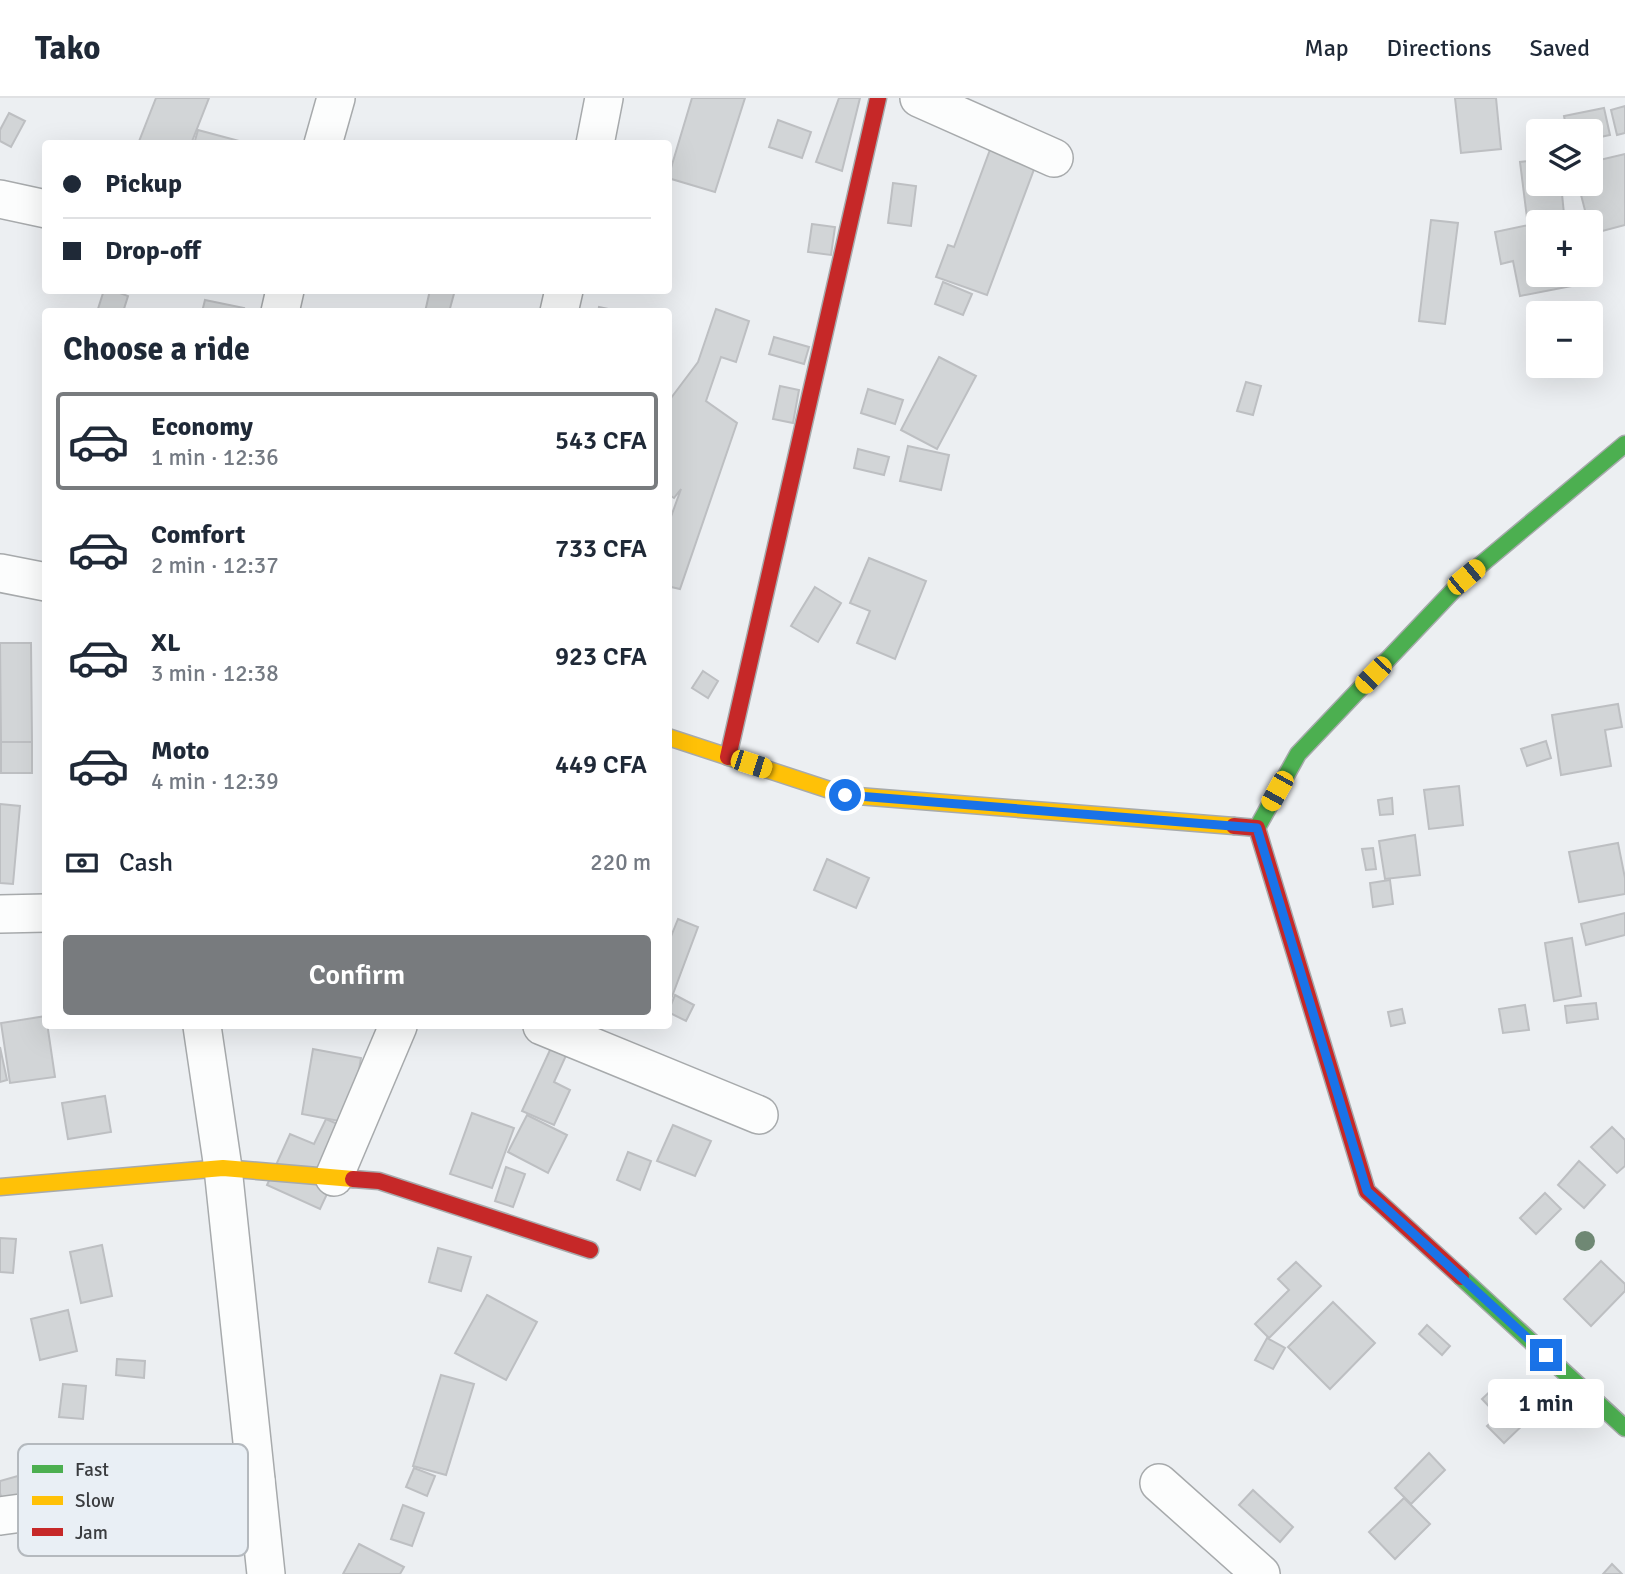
<!DOCTYPE html>
<meta charset="utf-8">
<style>
body{margin:0;font-family:Signika,sans-serif;background:#f2f2f3;color:#1f2937;height:100vh;display:flex;flex-direction:column;font-size:26px;white-space:nowrap}
*{box-sizing:border-box;margin:0}
p{font-size:23px;color:#747a83}
.icon{flex:none;width:38px;height:38px;fill:none;stroke:currentColor;stroke-width:2;stroke-linecap:round;stroke-linejoin:round}
.map{position:relative;flex:1;overflow:hidden}
.details{position:absolute;left:42px;top:210px;width:630px;height:721px;display:flex;flex-direction:column;background:#fff;border-radius:7px;box-shadow:0 7px 28px #0002}
.details>*{flex:none}
.guide{position:absolute;left:42px;top:42px;width:630px;height:154px;border-radius:7px;box-shadow:0 7px 28px #0002;display:grid;align-content:center;height:154px;padding:0 21px;background:#fff}
.buttons{position:absolute;left:1526px;top:21px;display:grid;gap:14px}
.buttons a{display:grid;place-items:center;width:77px;height:77px;border-radius:7px;background:#fff;box-shadow:0 7px 28px #0002;font-size:35px}
.end{position:absolute;width:32px;height:32px;margin:-16px;border:9px solid #1a73e8;background:#fff;box-shadow:0 0 0 4px #fff}
.from{border-radius:50%}
.bubble{position:absolute;height:49px;border-radius:7px;background:#fff;box-shadow:0 7px 28px #0002;font-size:23px;font-weight:600;line-height:49px;text-align:center}
.car{position:absolute;width:21px;height:42px;margin:-21px -10px;border-radius:9px;box-shadow:0 0 5px 2px #0007;background:linear-gradient(#f5c518 24%,#345 0 40%,#f5c518 0 76%,#345 0 86%,#f5c518 0)}
.guide b{display:flex;align-items:center;gap:24px;height:66px;font-size:26px}
.guide b+b{border-top:2px solid #e0e1e3}
.guide i{width:18px;height:18px;background:#1f2937}
ul{padding:0;list-style:none}
li{display:flex;align-items:center;gap:21px;height:98px;margin:0 14px 10px;padding:0 7px;border:4px solid transparent;border-radius:7px}
li div{flex:1}
li b{display:block;font-size:26px}
li em{font-style:normal;font-weight:600}
li.active{border-color:#787b7e}
li>.icon{width:63px;height:63px;stroke-width:1.5}
h2{padding:0 21px;font-size:32px;line-height:84px}
.pay{display:flex;align-items:center;gap:18px;height:77px;padding:0 21px;font-size:26px}
.pay p{margin-inline-start:auto}
.action{display:flex;gap:14px;margin-top:auto;padding:14px 21px}
.action a{flex:1;height:80px;border-radius:7px;background:#787b7e;color:#fff;font-size:28px;font-weight:600;line-height:80px;text-align:center}
header{display:flex;align-items:center;gap:42px;box-sizing:border-box;height:98px;padding:0 35px;background:#fff;border-bottom:2px solid #e0e1e3}
header strong{font-size:33px}
nav{display:flex;gap:38px;margin-inline-start:auto;font-size:24px}
.map>svg:first-child{display:block}
.building{fill:#d2d5d7;stroke:#bdbfc2;stroke-width:2}
.lines{fill:none;stroke-linecap:round;stroke-linejoin:round}
.street-casing{stroke:#a7aaac;stroke-width:40}
.fast-casing{stroke:#a7aaac;stroke-width:19}
.slow-casing{stroke:#a7aaac;stroke-width:19}
.jam-casing{stroke:#a7aaac;stroke-width:19}
.street{stroke:#fcfdfd;stroke-width:37}
.fast{stroke:#4caf50;stroke-width:16}
.slow{stroke:#ffc107;stroke-width:16}
.jam{stroke:#c62828;stroke-width:16}
.tree{fill:#6f8874}
.route{stroke:#1a73e8;stroke-width:9}
.key{fill:#e9eff5;stroke:#b4b9be;stroke-width:2}
.key-label{font-size:19px;fill:#3a3c3f}
</style>
<header>
<strong>Tako</strong>
<nav><a>Map</a><a>Directions</a><a>Saved</a></nav>
</header>
<div class="map">
<svg width="1625" height="1476" viewBox="0 0 1625 1476">
<rect width="100%" height="100%" fill="#eceff2"/>
<g class="building">
<polygon points="156,0 209,0 191,46 138,46"/>
<polygon points="692,0 745,0 715,94 668,80"/>
<polygon points="839,0 860,0 842,73 816,64"/>
<polygon points="1455,0 1496,0 1501,51 1461,55"/>
<polygon points="1625,8 1625,35 1617,37 1611,12"/>
<polygon points="1604,10 1610,37 1591,41 1591,33 1567,33 1564,18"/>
<polygon points="9,15 25,23 11,49 0,43 0,32"/>
<polygon points="778,22 811,34 802,60 769,49"/>
<polygon points="198,32 243,44 243,46 194,46"/>
<polygon points="991,49 1036,66 987,197 936,179 948,147 954,149"/>
<polygon points="1625,56 1625,127 1591,136 1591,124 1588,124 1580,93 1594,89 1591,64"/>
<polygon points="1538,62 1538,86 1561,86 1564,116 1527,120 1520,64"/>
<polygon points="893,85 916,88 911,128 888,125"/>
<polygon points="1564,120 1565,124 1541,124"/>
<polygon points="1431,122 1458,125 1445,226 1419,223"/>
<polygon points="1538,125 1538,177 1575,177 1577,187 1520,198 1513,163 1501,166 1495,134"/>
<polygon points="812,126 835,129 831,157 808,154"/>
<polygon points="943,184 972,196 963,217 935,206"/>
<polygon points="104,192 112,192 128,198 123,214 97,214"/>
<polygon points="430,192 455,192 449,214 425,214"/>
<polygon points="205,202 244,210 243,214 202,214"/>
<polygon points="599,209 618,213 618,214 598,214"/>
<polygon points="716,211 749,223 736,264 721,259 706,303 737,325 680,491 671,489 668,497 668,427 681,391 674,400 668,396 668,304 698,264"/>
<polygon points="774,239 809,249 804,266 769,256"/>
<polygon points="939,259 976,278 937,351 901,332"/>
<polygon points="1246,284 1261,288 1253,317 1237,313"/>
<polygon points="780,288 799,292 793,325 773,321"/>
<polygon points="868,291 903,302 895,326 861,315"/>
<polygon points="908,348 949,357 941,392 900,383"/>
<polygon points="858,351 889,359 884,377 854,370"/>
<polygon points="869,460 926,483 895,561 857,545 870,513 850,505"/>
<polygon points="815,489 841,505 818,544 791,528"/>
<polygon points="0,545 31,545 32,644 1,644"/>
<polygon points="703,573 718,583 708,600 692,590"/>
<polygon points="1618,606 1622,629 1605,632 1611,668 1561,677 1552,617"/>
<polygon points="1546,643 1551,660 1527,668 1521,651"/>
<rect x="1" y="644" width="31" height="31"/>
<polygon points="1459,688 1463,727 1429,731 1424,692"/>
<polygon points="1392,700 1393,716 1380,717 1378,702"/>
<polygon points="0,706 20,708 13,786 0,785"/>
<polygon points="1415,737 1420,777 1385,781 1379,743"/>
<polygon points="1618,745 1625,780 1625,796 1579,804 1569,754"/>
<polygon points="1373,750 1376,771 1366,772 1362,751"/>
<polygon points="827,761 869,780 856,810 814,792"/>
<polygon points="1390,782 1393,806 1373,809 1370,785"/>
<polygon points="1625,815 1625,837 1586,847 1581,826"/>
<polygon points="678,821 698,829 670,904 668,846"/>
<polygon points="1572,840 1581,898 1554,903 1545,845"/>
<polygon points="675,897 694,907 686,923 668,914"/>
<polygon points="1596,905 1598,921 1567,925 1565,908"/>
<polygon points="1525,907 1529,932 1503,935 1499,911"/>
<polygon points="1402,911 1405,925 1391,928 1388,914"/>
<polygon points="46,918 55,979 10,985 1,925"/>
<polygon points="561,928 578,931 554,984 570,992 554,1027 522,1013"/>
<polygon points="0,949 7,982 0,984"/>
<polygon points="313,951 361,960 350,1025 302,1016"/>
<polygon points="105,998 111,1034 68,1041 62,1005"/>
<polygon points="472,1015 514,1030 492,1090 450,1076"/>
<polygon points="527,1017 567,1037 548,1075 508,1054"/>
<polygon points="326,1021 356,1034 320,1111 267,1087 290,1036 314,1046"/>
<polygon points="673,1027 711,1043 695,1078 657,1063"/>
<polygon points="1612,1029 1625,1042 1625,1068 1617,1075 1591,1049"/>
<polygon points="628,1054 651,1063 640,1092 617,1082"/>
<polygon points="1579,1063 1605,1087 1584,1110 1558,1087"/>
<polygon points="506,1069 525,1076 513,1109 495,1103"/>
<polygon points="1545,1095 1561,1111 1536,1136 1520,1120"/>
<polygon points="0,1140 16,1141 13,1175 0,1174"/>
<polygon points="102,1147 112,1198 81,1205 70,1154"/>
<polygon points="438,1150 471,1159 461,1193 429,1184"/>
<polygon points="1601,1163 1625,1186 1625,1193 1591,1228 1564,1201"/>
<polygon points="1296,1164 1321,1188 1269,1240 1255,1226 1289,1192 1278,1181"/>
<polygon points="487,1197 537,1224 506,1282 455,1255"/>
<polygon points="1333,1204 1375,1245 1330,1291 1288,1249"/>
<polygon points="68,1212 77,1253 40,1262 31,1221"/>
<polygon points="1427,1227 1450,1248 1442,1257 1419,1236"/>
<polygon points="1267,1240 1285,1250 1273,1271 1255,1262"/>
<polygon points="117,1261 145,1263 144,1280 116,1277"/>
<polygon points="441,1277 474,1286 446,1377 413,1368"/>
<polygon points="63,1286 86,1288 83,1321 59,1319"/>
<polygon points="1497,1287 1529,1321 1504,1345 1487,1328 1498,1318 1482,1301"/>
<polygon points="1429,1355 1445,1372 1411,1406 1395,1390"/>
<polygon points="414,1370 435,1378 427,1398 406,1389"/>
<polygon points="39,1372 47,1401 5,1413 0,1395 0,1383"/>
<polygon points="1253,1392 1293,1429 1280,1444 1239,1407"/>
<polygon points="1404,1400 1430,1426 1395,1461 1369,1434"/>
<polygon points="403,1407 424,1415 412,1448 391,1441"/>
<polygon points="359,1446 404,1469 400,1476 343,1476"/>
<polygon points="1612,1466 1622,1476 1603,1476"/>
</g>
<g class="lines">
<defs>
<g id="street">
<polyline points="919,0 1054,60"/>
<polyline points="323,46 336,0"/>
<polyline points="595,46 604,0"/>
<polyline points="0,101 46,111"/>
<polyline points="280,214 285,192"/>
<polyline points="559,214 564,192"/>
<polyline points="0,475 46,484"/>
<polyline points="0,816 46,815"/>
<polyline points="202,928 223,1070 266,1476"/>
<polyline points="542,928 759,1017"/>
<polyline points="334,1079 398,928"/>
<polyline points="1159,1385 1261,1476"/>
<polyline points="0,1418 256,1383"/>
</g>
<g id="fast">
<polyline points="1257,730 1298,656 1466,479 1625,346"/>
<polyline points="1461,1179 1625,1330"/>
</g>
<g id="slow">
<polyline points="668,639 845,697 1234,728"/>
<polyline points="0,1089 223,1070 353,1081"/>
</g>
<g id="jam">
<polyline points="728,659 878,0"/>
<polyline points="1234,728 1257,730 1367,1093 1461,1179"/>
<polyline points="353,1081 379,1083 590,1152"/>
</g>
</defs>
<use href="#street" class="street-casing"/>
<use href="#fast" class="fast-casing"/>
<use href="#slow" class="slow-casing"/>
<use href="#jam" class="jam-casing"/>
<use href="#street" class="street"/>
<use href="#fast" class="fast"/>
<use href="#slow" class="slow"/>
<use href="#jam" class="jam"/>
</g>
<circle class="tree" cx="1585" cy="1143" r="10"/>
<g class="lines">
<polyline class="route" points="845,697 1257,730 1367,1093 1546,1257"/>
</g>
<rect x="18" y="1346" width="230" height="112" rx="10" class="key"/>
<rect x="32" y="1367" width="31" height="8" fill="#4caf50"/>
<rect x="32" y="1398" width="31" height="9" fill="#ffc107"/>
<rect x="32" y="1430" width="31" height="8" fill="#c62828"/>
<g class="key-label">
<text x="75" y="1378">Fast</text>
<text x="75" y="1409">Slow</text>
<text x="75" y="1441">Jam</text>
</g>
</svg>
<div class="buttons">
<a><svg class="icon" aria-label="layers" viewBox="0 0 24 24"><path d="M12 4l9 5-9 5-9-5zM3 14l9 5 9-5"/></svg></a>
<a>+</a>
<a>−</a>
</div>
<i class="end from" style="left:845px;top:697px"></i>
<i class="end" style="left:1546px;top:1257px"></i>
<div class="bubble" style="left:1488px;top:1281px;width:116px">1 min</div>
<i class="car" style="left:1466px;top:479px;rotate:50deg"></i>
<i class="car" style="left:1373px;top:577px;rotate:224deg"></i>
<i class="car" style="left:751px;top:666px;rotate:108deg"></i>
<i class="car" style="left:1277px;top:693px;rotate:209deg"></i>
<div class="guide">
<b><i class="from"></i>Pickup</b>
<b><i></i>Drop-off</b>
</div>
<section class="details">
<h2>Choose a ride</h2>
<ul>
<li class="active"><svg class="icon" aria-label="car" viewBox="0 0 24 24"><path d="M5 17H2v-5l4-1 3-4h7l3 4 3 1v5h-3M9 17h6M6 11h13"/><circle cx="7" cy="17" r="2"/><circle cx="17" cy="17" r="2"/></svg><div><b>Economy</b><p>1 min · 12:36</p></div><em>543 CFA</em></li>
<li><svg class="icon" aria-label="car" viewBox="0 0 24 24"><path d="M5 17H2v-5l4-1 3-4h7l3 4 3 1v5h-3M9 17h6M6 11h13"/><circle cx="7" cy="17" r="2"/><circle cx="17" cy="17" r="2"/></svg><div><b>Comfort</b><p>2 min · 12:37</p></div><em>733 CFA</em></li>
<li><svg class="icon" aria-label="car" viewBox="0 0 24 24"><path d="M5 17H2v-5l4-1 3-4h7l3 4 3 1v5h-3M9 17h6M6 11h13"/><circle cx="7" cy="17" r="2"/><circle cx="17" cy="17" r="2"/></svg><div><b>XL</b><p>3 min · 12:38</p></div><em>923 CFA</em></li>
<li><svg class="icon" aria-label="car" viewBox="0 0 24 24"><path d="M5 17H2v-5l4-1 3-4h7l3 4 3 1v5h-3M9 17h6M6 11h13"/><circle cx="7" cy="17" r="2"/><circle cx="17" cy="17" r="2"/></svg><div><b>Moto</b><p>4 min · 12:39</p></div><em>449 CFA</em></li>
</ul>
<div class="pay"><svg class="icon" aria-label="cash" viewBox="0 0 24 24"><path d="M3 7h18v10H3z"/><circle cx="12" cy="12" r="2"/></svg>Cash<p>220 m</p></div>
<div class="action"><a>Confirm</a></div>
</section>
</div>
